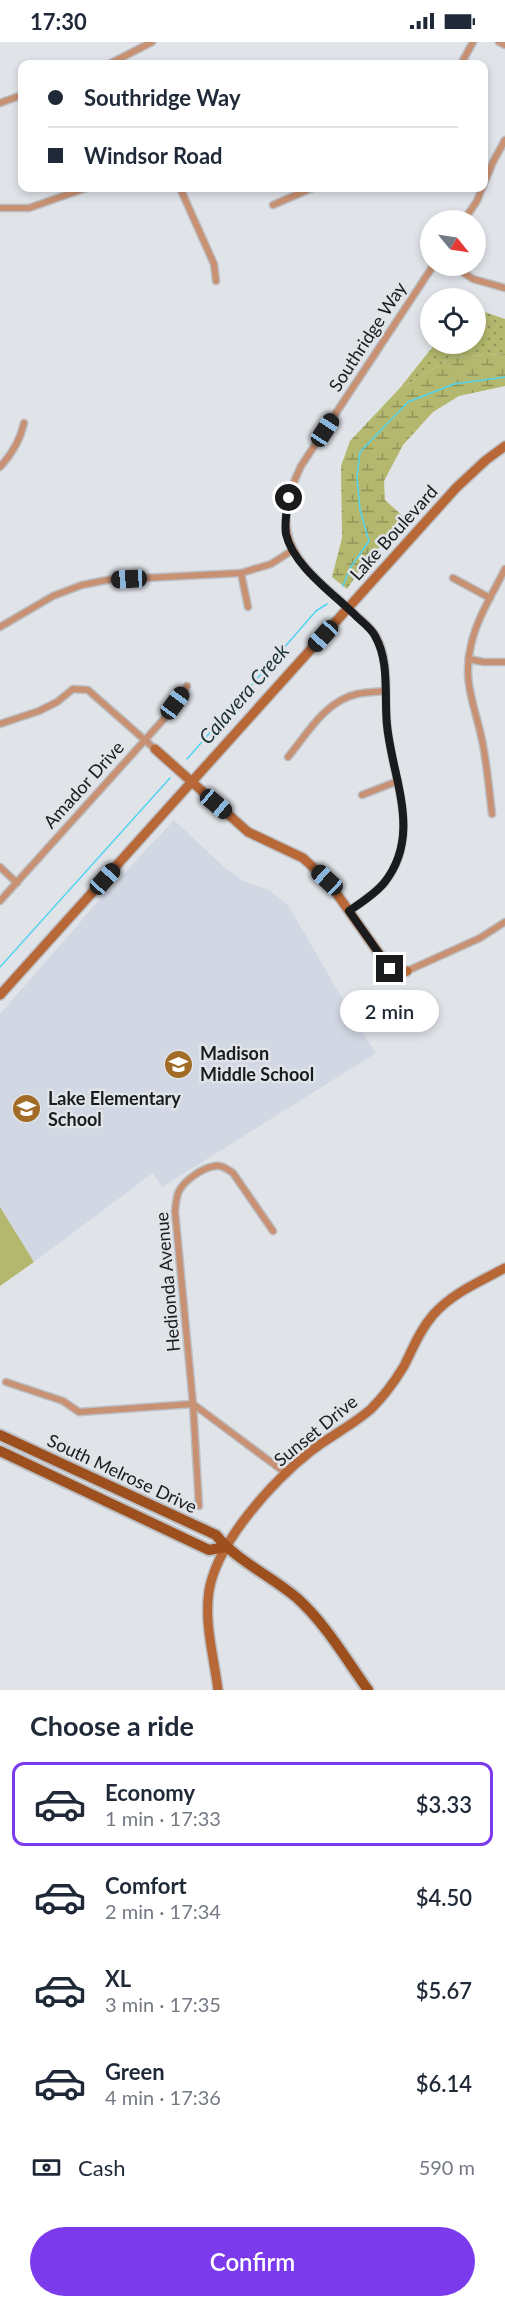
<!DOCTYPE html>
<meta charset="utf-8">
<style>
body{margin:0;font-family:Lato,sans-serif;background:#f2f2f3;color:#1f2937;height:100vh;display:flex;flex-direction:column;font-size:22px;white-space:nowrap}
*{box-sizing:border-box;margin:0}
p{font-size:20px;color:#747a83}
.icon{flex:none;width:33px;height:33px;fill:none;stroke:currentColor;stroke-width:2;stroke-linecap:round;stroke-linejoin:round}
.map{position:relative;height:1648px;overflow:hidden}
.details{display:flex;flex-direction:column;background:#fff;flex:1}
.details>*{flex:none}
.guide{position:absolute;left:18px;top:18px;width:470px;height:132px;border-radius:12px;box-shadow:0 3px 9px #0003;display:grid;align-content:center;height:132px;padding:0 30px;background:#fff}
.needle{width:39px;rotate:120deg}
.fabs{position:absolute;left:420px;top:168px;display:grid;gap:12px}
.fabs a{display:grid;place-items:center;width:66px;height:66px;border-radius:50%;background:#fff;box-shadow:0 3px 9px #0003;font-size:30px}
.end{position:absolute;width:27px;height:27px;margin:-14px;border:8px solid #1a1b1d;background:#fff;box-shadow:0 0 0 3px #fff}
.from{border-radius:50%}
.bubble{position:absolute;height:42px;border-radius:21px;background:#fff;box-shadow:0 3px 9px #0003;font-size:20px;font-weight:600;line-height:42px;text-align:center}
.car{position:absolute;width:18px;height:36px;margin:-18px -9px;border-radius:8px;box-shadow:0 0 4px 2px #0007;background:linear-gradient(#222 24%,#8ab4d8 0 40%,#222 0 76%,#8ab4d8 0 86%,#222 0)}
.guide b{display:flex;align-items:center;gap:21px;height:57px;font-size:22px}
.guide b+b{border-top:2px solid #e0e1e3}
.guide i{width:15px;height:15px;background:#1f2937}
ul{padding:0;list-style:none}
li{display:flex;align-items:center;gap:18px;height:84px;margin:0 12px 9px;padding:0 18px;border:3px solid transparent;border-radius:12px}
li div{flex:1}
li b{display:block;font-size:22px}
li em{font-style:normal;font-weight:600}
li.active{border-color:#7c3aed}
li>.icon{width:54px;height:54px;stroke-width:1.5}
h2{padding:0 30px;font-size:27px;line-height:72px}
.pay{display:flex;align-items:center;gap:15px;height:66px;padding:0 30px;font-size:22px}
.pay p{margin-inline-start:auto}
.action{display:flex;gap:12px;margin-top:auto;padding:12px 30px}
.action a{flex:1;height:69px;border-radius:36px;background:#7c3aed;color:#fff;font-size:24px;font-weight:600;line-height:69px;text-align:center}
.status{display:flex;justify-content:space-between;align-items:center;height:42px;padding:0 30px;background:#fff;direction:ltr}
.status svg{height:16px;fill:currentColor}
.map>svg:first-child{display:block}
.built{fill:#d1d7e3}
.grass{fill:url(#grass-dots)}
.wetland{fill:url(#wetland-marsh)}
.park{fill:#b3b86e}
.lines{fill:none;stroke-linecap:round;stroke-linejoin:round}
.stream{stroke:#52d4ef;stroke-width:1.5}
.street-casing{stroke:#bcbfc3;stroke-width:9}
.secondary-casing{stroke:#bcbfc3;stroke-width:12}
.primary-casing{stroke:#bcbfc3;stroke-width:14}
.street{stroke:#c99173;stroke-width:6}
.secondary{stroke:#b86737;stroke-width:9}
.primary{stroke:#9d4f1d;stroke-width:10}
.route{stroke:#1a1b1d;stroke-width:8}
.labels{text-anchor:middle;stroke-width:5;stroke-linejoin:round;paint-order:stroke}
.street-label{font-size:18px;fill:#1a1b1d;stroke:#e0e3e8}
.poi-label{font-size:18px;font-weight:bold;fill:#1a1b1d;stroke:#e0e3e8;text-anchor:start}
.water-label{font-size:20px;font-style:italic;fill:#1c3237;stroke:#e0e3e8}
</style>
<div class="status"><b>17:30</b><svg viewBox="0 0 49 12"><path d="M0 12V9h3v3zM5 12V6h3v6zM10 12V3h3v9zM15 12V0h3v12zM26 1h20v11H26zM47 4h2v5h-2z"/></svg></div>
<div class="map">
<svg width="505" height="1648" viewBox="0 0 505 1648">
<defs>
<pattern id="grass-dots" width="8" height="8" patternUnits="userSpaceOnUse" patternTransform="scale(1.5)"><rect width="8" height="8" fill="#b3b86e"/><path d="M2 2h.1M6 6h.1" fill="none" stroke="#91955a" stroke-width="1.8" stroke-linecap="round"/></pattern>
<pattern id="wetland-marsh" width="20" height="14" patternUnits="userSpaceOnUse" patternTransform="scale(1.5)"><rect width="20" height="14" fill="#b3b86e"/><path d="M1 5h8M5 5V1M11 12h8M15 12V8" fill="none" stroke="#91955a"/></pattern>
</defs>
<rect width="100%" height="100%" fill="#e0e3e8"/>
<polygon class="built" points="174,778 223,824 243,839 269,848 288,863 358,984 376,1011 162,1145 153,1131 34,1220 0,1165 0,972 102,855"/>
<polygon class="grass" points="476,267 505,277 505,312 453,315 399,347 435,302 476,302"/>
<polygon class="wetland" points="505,312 505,344 459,354 433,370 403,403 384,439 385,458 408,479 369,515 347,547 332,535 342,496 341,424 350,399 399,347 453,315"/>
<polygon class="park" points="0,1165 34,1220 0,1244"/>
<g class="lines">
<g class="stream">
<polyline points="343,544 350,526 369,499 360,468 357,435 360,410 408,360 454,342 505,335"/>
<polyline points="187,717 316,569 327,562"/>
<polyline points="0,925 170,736"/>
</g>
<defs>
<g id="street">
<polyline points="499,0 505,3"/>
<polyline points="109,22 152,0"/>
<polyline points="461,22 473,0"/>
<polyline points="0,61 22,53"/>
<polyline points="483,144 493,120 505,98"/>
<polyline points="180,146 214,222 216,239"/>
<polyline points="273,163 312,146"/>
<polyline points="0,166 29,166 86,146"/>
<polyline points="464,178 477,159 482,146"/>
<polyline points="453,224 473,237 505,246"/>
<path d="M 0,425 C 12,412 20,399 24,381"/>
<polyline points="241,531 248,565"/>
<polyline points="453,536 490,556"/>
<polyline points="0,585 53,554 82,543 107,538 241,531 271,522 293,508"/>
<polyline points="469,617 483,620 505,620"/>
<polyline points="0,682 39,669 57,660 73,647 88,648 155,707"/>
<path d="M 288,715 C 307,692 325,659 357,652 C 366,650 376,650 386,649"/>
<polyline points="362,753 398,739"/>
<path d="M 492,772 C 489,747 487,722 482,698 C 475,664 462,639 471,603 C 477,576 493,551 505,527"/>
<polyline points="0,825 17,841"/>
<polyline points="0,859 163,678 187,644"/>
<path d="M 349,869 C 362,860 375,852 385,840 C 423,792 391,735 387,682 C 384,654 391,617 375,592 C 367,581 352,570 342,560 C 292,517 269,490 301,424 L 433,224"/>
<polyline points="407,929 480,896 505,880"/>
<polyline points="6,1340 63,1359 79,1370 193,1362 287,1432"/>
<path d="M 199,1464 L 193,1362 L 175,1169 C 176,1162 176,1155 179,1149 C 185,1138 202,1126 215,1124 C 222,1123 227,1127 233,1131 L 273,1189"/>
</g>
<g id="secondary">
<polyline points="155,707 248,790 303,816 327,838 390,927 401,931 407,929"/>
<polyline points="0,953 456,446 486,418 505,404"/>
<path d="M 218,1648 C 214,1615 204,1582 209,1549 C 217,1500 273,1439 311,1409 C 330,1394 353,1383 371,1367 C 384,1354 395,1339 404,1324 C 413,1306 420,1288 433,1273 C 452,1251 481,1239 505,1226"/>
</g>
<g id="primary">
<path d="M 0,1393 L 216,1493 C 237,1519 271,1534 297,1556 C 325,1581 346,1617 368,1648"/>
<polyline points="0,1409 209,1508 226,1505"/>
</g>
</defs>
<use href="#street" class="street-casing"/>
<use href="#secondary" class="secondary-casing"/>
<use href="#primary" class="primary-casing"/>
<use href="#street" class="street"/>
<use href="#secondary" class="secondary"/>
<use href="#primary" class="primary"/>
</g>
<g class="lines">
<path class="route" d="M 289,456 C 287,467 284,480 286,492 C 293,524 334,552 356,574 C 362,580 371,586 375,594 C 390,620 384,654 387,683 C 392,736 423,792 384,841 C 375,852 362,860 349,869 L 390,927"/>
</g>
<defs>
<symbol id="school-disc" viewBox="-11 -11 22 22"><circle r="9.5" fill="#a26c26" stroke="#e0e3e8"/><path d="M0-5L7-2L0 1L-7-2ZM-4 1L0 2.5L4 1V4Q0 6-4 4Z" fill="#fff"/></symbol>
</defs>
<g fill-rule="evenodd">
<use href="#school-disc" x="162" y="1006" width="33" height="33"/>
<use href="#school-disc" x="10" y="1050" width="33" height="33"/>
</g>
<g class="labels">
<g class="street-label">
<text transform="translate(368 295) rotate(-57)" y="6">Southridge Way</text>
<text transform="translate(394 491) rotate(-48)" y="6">Lake Boulevard</text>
<text transform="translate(84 743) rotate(-48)" y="6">Amador Drive</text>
<text transform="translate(168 1240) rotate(-95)" y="6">Hedionda Avenue</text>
<text transform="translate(316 1389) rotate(-39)" y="6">Sunset Drive</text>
<text transform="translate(122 1432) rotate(25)" y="6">South Melrose Drive</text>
</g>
<g class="poi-label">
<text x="200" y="1018">Madison<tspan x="200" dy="21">Middle School</tspan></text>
<text x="48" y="1063">Lake Elementary<tspan x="48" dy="21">School</tspan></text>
</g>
<g class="water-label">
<text transform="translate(244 652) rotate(-49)" y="7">Calavera Creek</text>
</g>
</g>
</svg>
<div class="fabs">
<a><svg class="needle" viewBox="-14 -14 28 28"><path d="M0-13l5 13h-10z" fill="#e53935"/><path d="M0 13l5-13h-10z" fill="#747a83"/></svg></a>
<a><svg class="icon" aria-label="locate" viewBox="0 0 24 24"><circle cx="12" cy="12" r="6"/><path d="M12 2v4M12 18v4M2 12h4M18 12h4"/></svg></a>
</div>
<i class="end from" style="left:289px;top:456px"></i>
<i class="end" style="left:390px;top:927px"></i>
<div class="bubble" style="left:340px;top:948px;width:99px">2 min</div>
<i class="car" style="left:325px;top:388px;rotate:33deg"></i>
<i class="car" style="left:129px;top:537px;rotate:267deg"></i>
<i class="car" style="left:323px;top:594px;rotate:222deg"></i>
<i class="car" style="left:175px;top:661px;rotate:36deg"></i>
<i class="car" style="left:216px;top:762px;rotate:130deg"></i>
<i class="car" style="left:105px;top:837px;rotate:42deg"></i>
<i class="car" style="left:327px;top:838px;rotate:313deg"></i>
<div class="guide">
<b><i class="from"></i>Southridge Way</b>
<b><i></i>Windsor Road</b>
</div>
</div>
<section class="details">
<h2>Choose a ride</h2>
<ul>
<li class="active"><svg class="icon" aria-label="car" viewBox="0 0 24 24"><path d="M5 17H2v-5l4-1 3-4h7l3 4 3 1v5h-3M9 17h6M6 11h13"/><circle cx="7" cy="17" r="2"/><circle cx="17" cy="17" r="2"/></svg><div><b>Economy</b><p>1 min · 17:33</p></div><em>$3.33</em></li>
<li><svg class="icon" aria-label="car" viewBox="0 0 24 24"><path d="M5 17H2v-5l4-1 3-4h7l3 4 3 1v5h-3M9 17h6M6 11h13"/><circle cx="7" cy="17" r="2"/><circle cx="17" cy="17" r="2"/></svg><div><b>Comfort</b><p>2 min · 17:34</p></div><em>$4.50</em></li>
<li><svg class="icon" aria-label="car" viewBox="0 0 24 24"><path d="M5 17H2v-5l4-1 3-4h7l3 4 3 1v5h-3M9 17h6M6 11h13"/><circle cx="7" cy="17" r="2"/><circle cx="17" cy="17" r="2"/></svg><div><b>XL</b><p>3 min · 17:35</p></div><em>$5.67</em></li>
<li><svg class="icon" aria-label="car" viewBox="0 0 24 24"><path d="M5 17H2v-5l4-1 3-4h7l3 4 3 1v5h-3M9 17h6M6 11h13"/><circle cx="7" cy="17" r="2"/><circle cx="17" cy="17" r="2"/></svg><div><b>Green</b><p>4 min · 17:36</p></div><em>$6.14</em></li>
</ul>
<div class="pay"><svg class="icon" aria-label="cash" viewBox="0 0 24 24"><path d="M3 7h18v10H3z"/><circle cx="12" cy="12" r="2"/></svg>Cash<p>590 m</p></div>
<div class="action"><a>Confirm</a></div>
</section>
